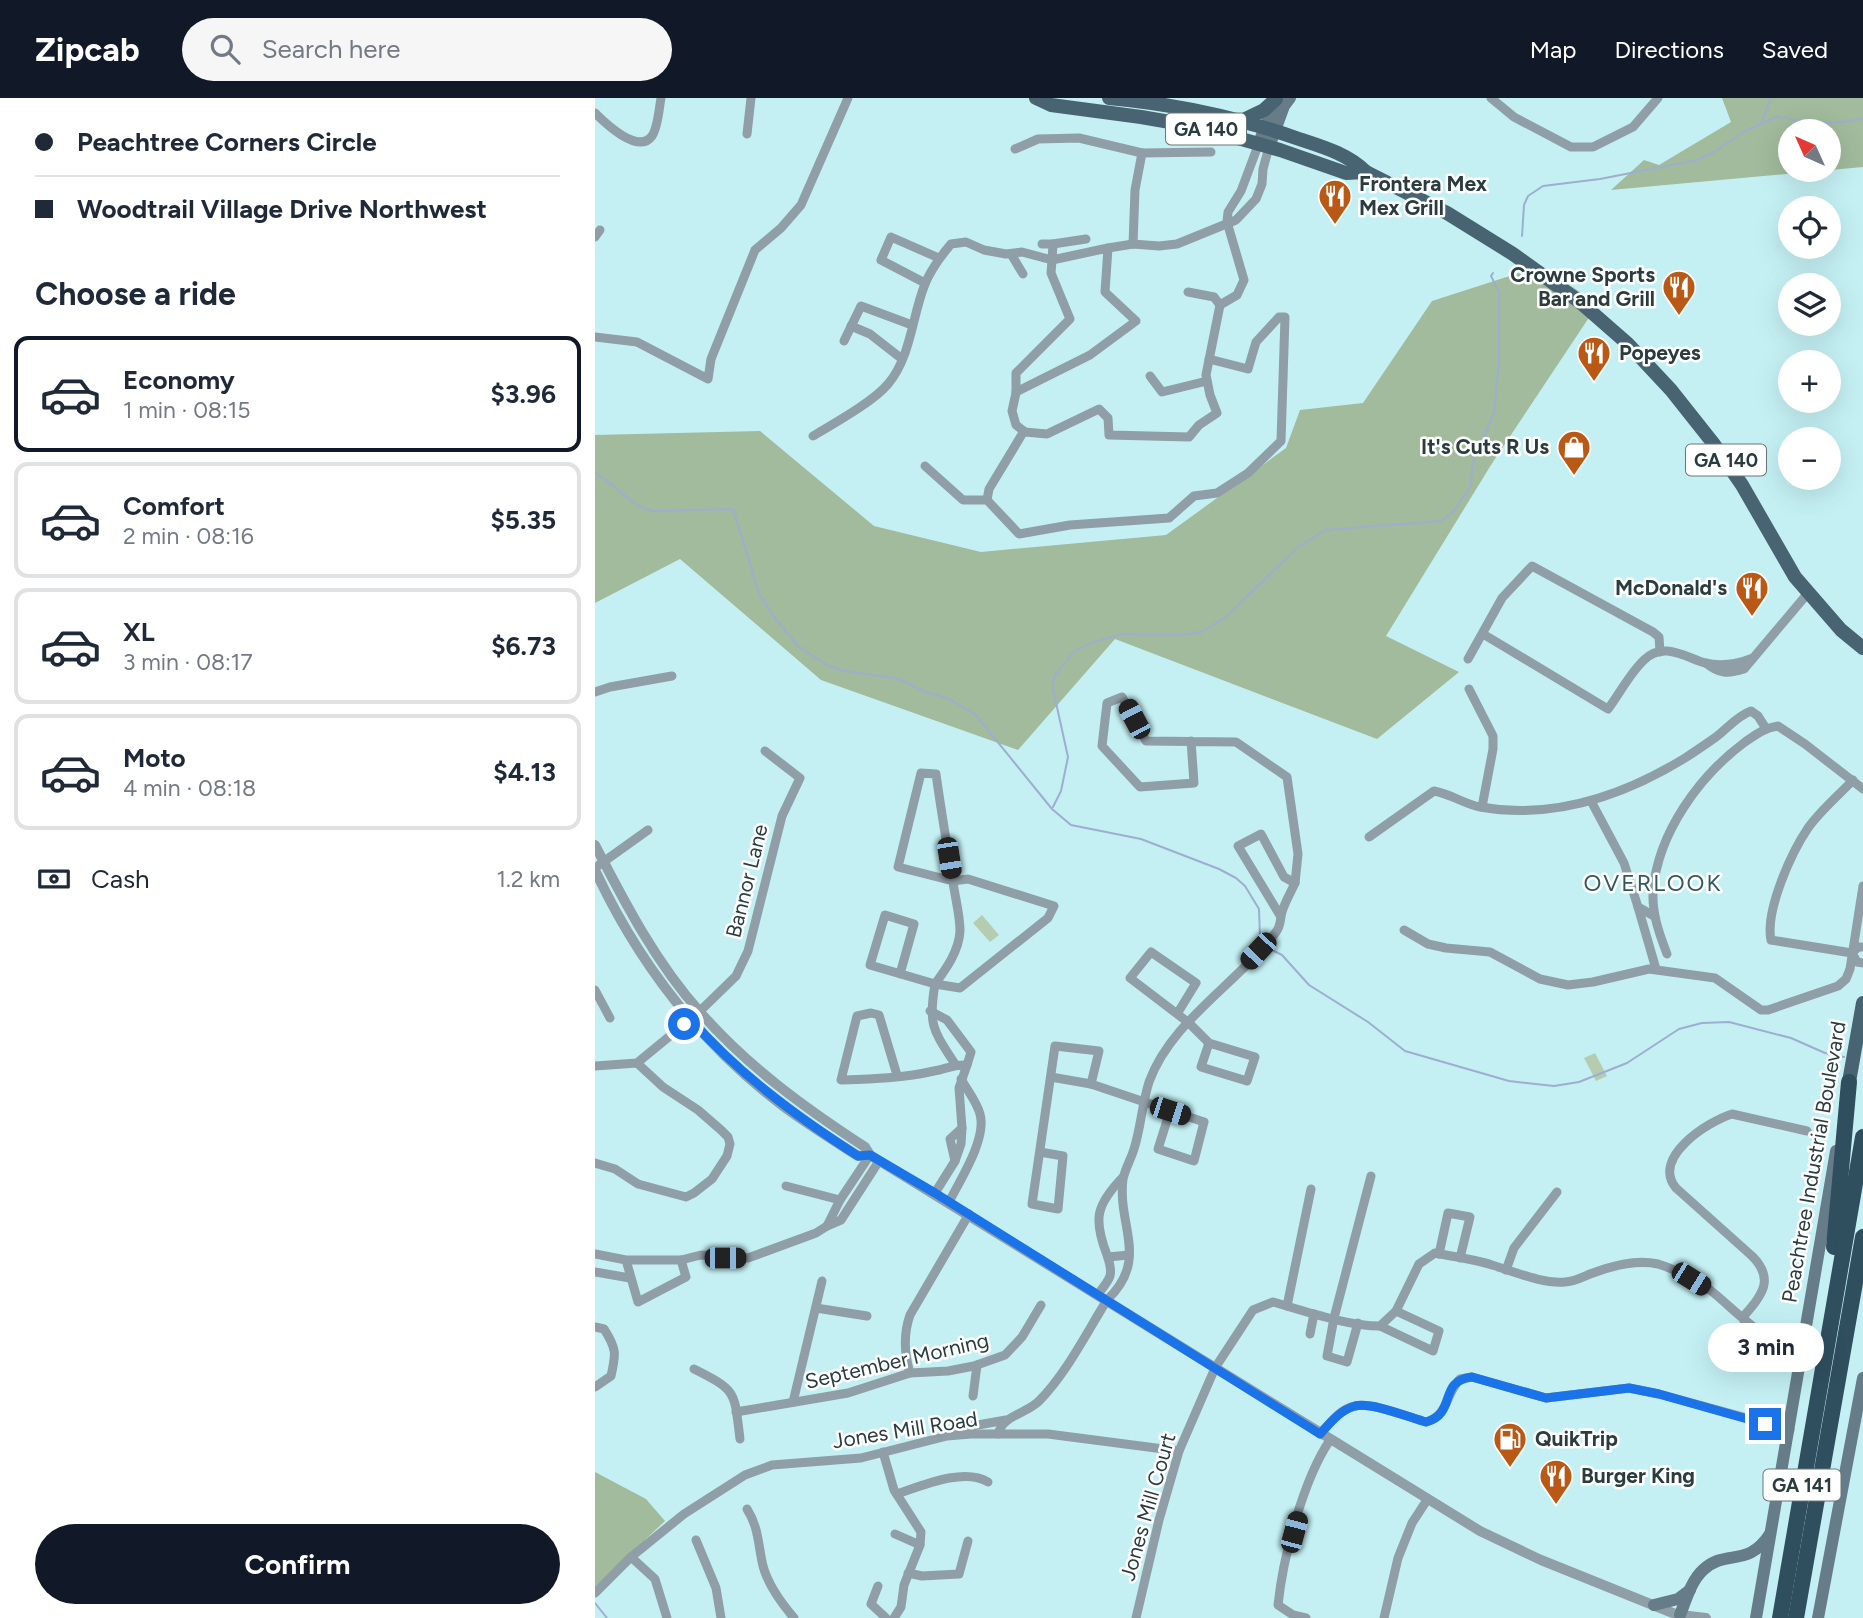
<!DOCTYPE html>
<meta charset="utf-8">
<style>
body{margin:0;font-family:Figtree,sans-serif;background:#f6f6f7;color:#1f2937;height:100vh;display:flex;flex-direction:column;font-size:26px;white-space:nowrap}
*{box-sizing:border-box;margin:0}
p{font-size:23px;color:#747a83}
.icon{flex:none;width:38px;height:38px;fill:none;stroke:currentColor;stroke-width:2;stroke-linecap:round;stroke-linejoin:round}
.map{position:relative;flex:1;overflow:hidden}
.sheet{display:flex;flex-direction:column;background:#fff;width:595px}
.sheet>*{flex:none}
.guide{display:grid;align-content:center;height:154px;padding:0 35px;background:#fff}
.needle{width:46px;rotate:315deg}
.buttons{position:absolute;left:1183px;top:21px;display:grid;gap:14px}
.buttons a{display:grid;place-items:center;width:63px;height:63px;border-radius:50%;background:#fff;box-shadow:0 7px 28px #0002;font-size:35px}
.end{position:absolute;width:32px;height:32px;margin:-16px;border:9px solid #1a73e8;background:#fff;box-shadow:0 0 0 4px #fff}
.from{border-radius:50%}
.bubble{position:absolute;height:49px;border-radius:24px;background:#fff;box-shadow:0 7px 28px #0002;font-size:23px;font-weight:700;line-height:49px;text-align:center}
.car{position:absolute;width:21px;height:42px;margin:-21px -10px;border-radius:9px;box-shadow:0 0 5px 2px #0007;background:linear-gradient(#222 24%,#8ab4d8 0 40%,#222 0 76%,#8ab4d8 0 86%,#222 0)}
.guide b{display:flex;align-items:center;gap:24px;height:66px;font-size:26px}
.guide b+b{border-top:2px solid #e0e1e3}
.guide i{width:18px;height:18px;background:#1f2937}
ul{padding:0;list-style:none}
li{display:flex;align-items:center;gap:21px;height:116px;margin:0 14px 10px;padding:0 21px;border:4px solid #e0e1e3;border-radius:14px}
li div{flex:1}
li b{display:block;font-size:26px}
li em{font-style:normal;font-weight:700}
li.selected{border-color:#111827}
li>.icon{width:63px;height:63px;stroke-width:1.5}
h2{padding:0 35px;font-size:32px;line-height:84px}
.pay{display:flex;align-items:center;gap:18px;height:77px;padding:0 35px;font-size:26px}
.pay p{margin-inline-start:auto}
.action{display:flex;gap:14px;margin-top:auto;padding:14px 35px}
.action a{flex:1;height:80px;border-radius:42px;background:#111827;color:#fff;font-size:28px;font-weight:700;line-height:80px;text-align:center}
header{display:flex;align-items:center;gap:42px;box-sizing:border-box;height:98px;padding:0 35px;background:#111827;color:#fff}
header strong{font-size:33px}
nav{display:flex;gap:38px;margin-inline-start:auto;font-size:24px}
.search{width:490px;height:63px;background:#f6f6f7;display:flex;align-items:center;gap:18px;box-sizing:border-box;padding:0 24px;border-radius:38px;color:#747a83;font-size:26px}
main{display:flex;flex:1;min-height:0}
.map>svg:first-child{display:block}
.green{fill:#b5ccb1}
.forest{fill:#a1bb9c;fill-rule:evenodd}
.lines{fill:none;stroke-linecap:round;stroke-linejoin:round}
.stream{stroke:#9daecf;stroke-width:2}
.minor{stroke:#909ea7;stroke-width:9}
.tertiary{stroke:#909ea7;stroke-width:10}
.secondary{stroke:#667c88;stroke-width:12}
.primary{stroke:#486371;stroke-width:14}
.motorway{stroke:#2f4e5e;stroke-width:16}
.route{stroke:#1a73e8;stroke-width:9}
.labels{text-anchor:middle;stroke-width:5;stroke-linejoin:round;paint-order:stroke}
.shield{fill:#fff;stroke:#6a7677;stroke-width:2}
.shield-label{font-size:19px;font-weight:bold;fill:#2a3c3d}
.poi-label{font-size:21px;font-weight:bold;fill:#2a3c3d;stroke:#fff;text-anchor:start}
.street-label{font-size:21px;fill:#2a3c3d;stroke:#fff}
.neighbourhood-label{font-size:23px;letter-spacing:2px;fill:#31595d;stroke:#fff}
</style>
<header>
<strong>Zipcab</strong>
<div class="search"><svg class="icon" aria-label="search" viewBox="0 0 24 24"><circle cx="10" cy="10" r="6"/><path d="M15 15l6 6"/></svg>Search here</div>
<nav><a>Map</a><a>Directions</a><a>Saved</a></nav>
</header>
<main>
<section class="sheet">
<div class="guide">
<b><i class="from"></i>Peachtree Corners Circle</b>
<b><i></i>Woodtrail Village Drive Northwest</b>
</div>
<h2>Choose a ride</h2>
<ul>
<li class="selected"><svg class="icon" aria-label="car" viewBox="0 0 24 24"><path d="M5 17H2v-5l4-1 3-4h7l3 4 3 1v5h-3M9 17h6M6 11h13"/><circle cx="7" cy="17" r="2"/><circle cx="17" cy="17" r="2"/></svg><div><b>Economy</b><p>1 min · 08:15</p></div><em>$3.96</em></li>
<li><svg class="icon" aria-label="car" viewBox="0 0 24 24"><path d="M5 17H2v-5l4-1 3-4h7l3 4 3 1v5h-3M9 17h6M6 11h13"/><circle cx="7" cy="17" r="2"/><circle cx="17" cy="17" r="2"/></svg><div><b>Comfort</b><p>2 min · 08:16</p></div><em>$5.35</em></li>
<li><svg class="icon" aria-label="car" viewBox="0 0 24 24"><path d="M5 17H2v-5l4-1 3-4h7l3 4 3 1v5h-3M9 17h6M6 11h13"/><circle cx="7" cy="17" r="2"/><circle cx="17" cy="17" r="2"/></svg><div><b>XL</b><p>3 min · 08:17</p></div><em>$6.73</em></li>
<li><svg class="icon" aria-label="car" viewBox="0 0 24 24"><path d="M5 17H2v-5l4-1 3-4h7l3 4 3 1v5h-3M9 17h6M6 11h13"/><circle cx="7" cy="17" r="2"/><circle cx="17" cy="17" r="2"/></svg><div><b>Moto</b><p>4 min · 08:18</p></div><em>$4.13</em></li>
</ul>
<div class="pay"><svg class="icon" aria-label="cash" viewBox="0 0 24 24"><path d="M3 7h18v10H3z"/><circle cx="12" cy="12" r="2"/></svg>Cash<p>1.2 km</p></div>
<div class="action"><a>Confirm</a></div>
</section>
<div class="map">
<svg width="1268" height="1520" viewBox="0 0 1268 1520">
<rect width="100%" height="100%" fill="#c4f0f4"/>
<g class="green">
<polygon points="387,817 404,837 395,844 378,825"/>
<polygon points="1000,955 1012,978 1001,983 989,960"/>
</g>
<g class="forest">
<path d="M 1127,0 L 1268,0 L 1268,69 L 1016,92 L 1049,62 L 1064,67 L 1136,24 ZM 1195,33 L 1234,33 L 1234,72 L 1195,72 Z"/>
<polygon points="946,168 1003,206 896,367 791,538 864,574 782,641 520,541 423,652 226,582 85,461 0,505 0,337 165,333 279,428 386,454 571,437 691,350 705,312 768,305 837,203"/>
<polygon points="0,1374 51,1401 70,1423 0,1489"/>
</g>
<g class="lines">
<g class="stream">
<polyline points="1167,23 1176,0"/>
<path d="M 927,138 L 929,107 L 933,98 L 948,88 L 1005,81 L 1102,62 L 1119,54 L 1148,34 L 1183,18 C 1209,26 1241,26 1268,21"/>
<path d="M 0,375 C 23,387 31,406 58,413 L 138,411 L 164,495 L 176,515 L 203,548 L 230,566 L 245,572 L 304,581 L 331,594 L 354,601 L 380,616 L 457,711 L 476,727 L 546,741 L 624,771 L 641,780 L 650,788 L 664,811 L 665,839"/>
<polyline points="458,709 466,693 473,659 458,591 459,579 479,553 499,544 528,536 585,537 607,534 631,519 702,450 730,432 846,423 857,415 875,389 878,364 899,314 904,262 904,194 896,178 898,175"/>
<polyline points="679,853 687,857 714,887 773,924 810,953 914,983 959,988 984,984 1032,965 1084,931 1107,925 1134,924 1196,940 1230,955 1249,959"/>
<polyline points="0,1505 12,1520"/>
</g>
<g class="minor">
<polyline points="896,0 919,19 976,49 998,49 1038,29 1063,0"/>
<path d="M 0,15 C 10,25 43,57 57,38 C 63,29 64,11 66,0"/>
<polyline points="152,36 156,0"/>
<polyline points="420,51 443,41 484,40 547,55"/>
<polyline points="0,139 5,132"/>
<polyline points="458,146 491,141"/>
<polyline points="538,146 540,92 547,55 616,54"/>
<polyline points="513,150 538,146 564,148 582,146 641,122 661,101 667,86 668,71 674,49"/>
<polyline points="416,156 428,176"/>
<polyline points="330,185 286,162 296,139 344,160"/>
<polyline points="593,194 619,199 625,207"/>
<polyline points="256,228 275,236 307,261"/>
<polyline points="0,239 42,244 113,281 116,261 160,152 186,130 206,107 253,0"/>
<polyline points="249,243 266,208 317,227"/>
<polyline points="555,278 567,294 612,283"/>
<polyline points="421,294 495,257 541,223 510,194 513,150 457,162 458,146 447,146"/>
<path d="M 218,338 C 238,326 278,304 293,286 C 316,259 317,218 330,186 C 336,171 346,158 356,146 L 371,144 L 389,152 L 411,156 L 427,154 L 457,162 L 456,175 L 475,221 L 421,275 L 421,295 L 417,313 L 421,327 L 430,334 L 452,336 L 504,311 L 513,320 L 514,337 L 594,339 L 604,327 L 622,315 L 615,297 L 611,277 L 625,207 L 642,197 L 649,182 L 632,124 L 633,114 L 646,93 L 664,45"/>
<polyline points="330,368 368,402 392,402 424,436 475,427 574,420 599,398 622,395 653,375 686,343 690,219 684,219 661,244 653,271 614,261"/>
<polyline points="392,402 394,391 429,333"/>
<path d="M 888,536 L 1013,611 C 1025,595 1035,575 1049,562 C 1068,543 1090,559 1110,565 C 1127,569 1143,566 1158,560"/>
<polyline points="873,561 907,500 937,468 1058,534 1064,539 1065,554"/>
<path d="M 1111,565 C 1124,576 1133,576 1149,571 L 1213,495"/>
<polyline points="874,591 898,638 898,651 887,709"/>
<polyline points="0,594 15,589 77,578"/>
<polyline points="596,643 599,685 545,689 507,648 512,605 527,599 551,643 641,644 692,679 703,756 700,785"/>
<path d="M 1258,682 C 1243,698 1226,712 1213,730 C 1196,755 1170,813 1176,842 L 1257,855 L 1263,849 L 1268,849"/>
<polyline points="996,703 1029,765 1043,809 1059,818"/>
<path d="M 774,739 L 839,693 C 856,696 869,706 885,709 C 959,722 1028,698 1090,660 C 1101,653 1111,646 1121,639 C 1133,630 1142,618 1156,613 L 1163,618 L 1170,629"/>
<polyline points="4,767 53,732"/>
<path d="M 358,783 L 373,781 L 459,808 L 453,820 L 365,890 L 340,886 C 351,871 364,853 365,833 C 365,817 360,799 358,784 C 352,748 346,712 341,676 L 326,675 L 303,769 L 358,783"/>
<polyline points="1043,809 1061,871"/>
<polyline points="809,832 833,846 851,850 895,854 945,881 973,887 998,884 1054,871 1120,880 1166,912 1173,912 1243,888 1251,881 1255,871 1268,788"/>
<polyline points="1257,855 1262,864 1268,865"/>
<path d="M 1072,856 C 1064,835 1057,816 1058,793 C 1063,735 1104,678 1150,644 C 1162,636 1169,630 1183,628 L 1210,646 L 1268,691"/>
<path d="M 305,876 L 319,826 L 290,817 L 275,867 L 340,886 C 333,927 338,932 360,966"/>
<polyline points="0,892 15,920"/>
<polyline points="335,913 352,922 376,954 372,967"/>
<polyline points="582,916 601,885 556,854 535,880 594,925 614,945 660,959 652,983 606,969 614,945"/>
<polyline points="0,968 42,965 104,914 141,878 153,853 187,718 205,680 170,653"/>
<path d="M 302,977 L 284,917 L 276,915 L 262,918 L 246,982 C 276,981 309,980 339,973 C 351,971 359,966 372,967 L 364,990 L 367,1030 L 355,1041 L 360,1063 L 340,1095"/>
<polyline points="456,979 496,986"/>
<polyline points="445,1054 468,1058 463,1111 437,1106 460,948 504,953 496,986 609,1024 599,1063 563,1051 575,1013"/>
<polyline points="275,1057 245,1102 232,1128 246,1122 284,1063"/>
<polyline points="360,1063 366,1046 367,1030"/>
<polyline points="0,1065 20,1071 43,1086 91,1099 99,1095 117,1081 132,1058 135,1046 133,1039 126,1032 103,1012 68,989 42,965"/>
<polyline points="191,1088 245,1102"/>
<path d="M 354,1104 C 365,1082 392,1041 385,1016 C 382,1004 372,992 366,981"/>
<polyline points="0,1156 31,1162 86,1162 91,1179 43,1204 31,1162"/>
<polyline points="844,1156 853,1115 875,1119 865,1160"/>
<polyline points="513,1159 534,1157"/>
<polyline points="86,1162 106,1157 153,1160 221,1135 232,1128"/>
<polyline points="911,1172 919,1150 962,1094"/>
<polyline points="0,1174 35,1180"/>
<path d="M 503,1196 C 507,1191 513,1184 515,1178 C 517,1171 514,1163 512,1157 C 498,1121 501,1107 528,1079"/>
<polyline points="692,1208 716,1091"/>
<polyline points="221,1210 272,1218"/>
<path d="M 1148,1219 C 1166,1198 1181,1182 1157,1158 L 1081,1090 C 1056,1060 1112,1024 1137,1016 L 1212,1033"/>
<path d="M 1148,1219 C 1156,1259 1186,1241 1205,1268"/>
<polyline points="763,1225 752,1264 732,1258 739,1220 776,1078"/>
<polyline points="785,1228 838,1253 844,1233 801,1213"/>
<path d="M 0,1229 L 9,1231 C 22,1251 21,1256 16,1278 L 0,1289"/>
<polyline points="715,1236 719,1216"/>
<path d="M 99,1271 C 143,1293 139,1294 145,1341"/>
<path d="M 315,1275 C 309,1255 308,1237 315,1217 L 374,1116"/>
<polyline points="378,1298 382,1267"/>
<polyline points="198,1304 227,1183"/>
<polyline points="141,1314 253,1295 315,1275 353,1273 379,1268 410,1257 427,1239 446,1207"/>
<polyline points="361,1333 377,1328 411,1322"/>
<path d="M 403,1336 C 408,1317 431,1316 444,1303 C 471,1276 492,1234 512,1202 C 555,1161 522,1128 528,1081 C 530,1071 536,1061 539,1051 C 546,1029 547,1006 554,984 C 576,923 643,885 681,834 C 686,828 685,821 687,814 C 690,804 696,794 700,785 L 689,779 L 666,736 L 643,748 L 686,819"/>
<path d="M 725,1336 C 735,1325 745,1311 760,1308 C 777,1304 813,1319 831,1324 C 853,1318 851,1295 865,1281 L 877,1279 L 951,1300 L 1034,1290 L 1064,1296 L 1195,1332"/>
<polyline points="288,1354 299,1392 326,1434 325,1447 309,1487 306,1509 299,1520"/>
<path d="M 302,1396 C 326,1388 369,1369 393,1384"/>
<path d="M 152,1411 C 164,1430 163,1447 168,1468 C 173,1487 187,1506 199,1520"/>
<polyline points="300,1436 325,1447"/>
<polyline points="101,1442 121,1490 126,1520"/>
<polyline points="36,1459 60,1481 72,1520"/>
<polyline points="313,1475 327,1478 364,1476 373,1443"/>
<polyline points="283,1488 276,1506 291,1520"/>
<polyline points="0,1495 36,1459 89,1416 150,1377 177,1367 266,1360 352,1338 376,1336 453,1336 584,1353"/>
<path d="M 541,1520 L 564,1422 L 584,1353 L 620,1270 L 658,1212 L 678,1204 C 709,1213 753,1228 785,1228 L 801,1213 L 824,1166 L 840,1155 C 859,1159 879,1161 897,1167 C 918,1173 947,1186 970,1184 C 978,1184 988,1179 995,1176 C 1016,1168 1040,1161 1063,1166 C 1080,1171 1101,1182 1115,1192 C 1139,1210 1177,1256 1209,1244"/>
<path d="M 711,1520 L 698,1517 L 683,1507 C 688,1459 708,1382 735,1342"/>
<polyline points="789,1520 803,1460 817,1425 832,1402"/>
</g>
<g class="tertiary">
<path d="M 0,747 C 30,805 61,865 105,914 C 152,968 210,1010 270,1049 L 275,1057 L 885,1433 L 946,1462 L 1090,1520"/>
<path d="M 0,772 C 43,864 106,946 188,1008 C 212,1026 238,1042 263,1058 L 275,1057"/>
<polyline points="1085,1517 1111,1520"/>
</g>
<g class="secondary">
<polyline points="664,45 680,3"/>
<polyline points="674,49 689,8 695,0"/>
<polyline points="1059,1507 1083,1501 1095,1492"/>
<path d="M 1085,1517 C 1091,1502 1096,1483 1108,1472 C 1131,1450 1152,1471 1175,1436"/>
<polyline points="1161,1520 1241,1053"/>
<polyline points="1223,1520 1268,1280"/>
</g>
<g class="primary">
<polyline points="441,0 456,7 546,19 604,29 685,52 751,75 771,74"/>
<path d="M 514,0 C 579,6 642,19 704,41 C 728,49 753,56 771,74 L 852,115 L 918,156 L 985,204 L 1033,246 L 1076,292 L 1118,345 L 1147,387 L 1200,479 L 1246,532 L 1268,550"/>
<polyline points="646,23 669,12 681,1"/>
<polyline points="1254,984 1268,905"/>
</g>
<g class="motorway">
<polyline points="1239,1149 1254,984"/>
<polyline points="1185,1520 1268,1039"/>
<polyline points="1201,1520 1268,1139"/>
</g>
</g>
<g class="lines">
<path class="route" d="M 89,926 L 95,921 C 144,976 201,1018 263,1058 L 275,1057 L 340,1095 L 725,1336 C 735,1325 745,1312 760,1308 C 777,1304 813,1319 831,1324 C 863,1315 842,1283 877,1279 L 951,1300 L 1034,1290 L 1064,1296 L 1170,1326"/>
</g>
<defs>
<symbol id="restaurant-pin" viewBox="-11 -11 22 30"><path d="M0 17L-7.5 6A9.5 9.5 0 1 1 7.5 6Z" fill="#ba5916" stroke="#fff"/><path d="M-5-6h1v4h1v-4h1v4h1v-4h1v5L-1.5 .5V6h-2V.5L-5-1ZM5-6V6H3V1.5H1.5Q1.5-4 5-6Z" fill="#fff"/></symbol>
<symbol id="shop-pin" viewBox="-11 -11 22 30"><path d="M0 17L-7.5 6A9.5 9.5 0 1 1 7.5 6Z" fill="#ba5916" stroke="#fff"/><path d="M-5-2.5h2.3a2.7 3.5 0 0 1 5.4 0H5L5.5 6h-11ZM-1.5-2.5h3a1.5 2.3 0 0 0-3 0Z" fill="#fff"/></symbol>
<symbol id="fuel-pin" viewBox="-11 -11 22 30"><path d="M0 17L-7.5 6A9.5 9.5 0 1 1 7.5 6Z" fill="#ba5916" stroke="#fff"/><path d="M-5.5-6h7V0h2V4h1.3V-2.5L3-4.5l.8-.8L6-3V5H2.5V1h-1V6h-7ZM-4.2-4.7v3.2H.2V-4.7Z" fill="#fff"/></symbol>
</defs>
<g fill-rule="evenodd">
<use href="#restaurant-pin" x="721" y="79" width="38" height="52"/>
<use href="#restaurant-pin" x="1065" y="170" width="38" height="52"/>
<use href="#restaurant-pin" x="980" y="236" width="38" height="52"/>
<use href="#shop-pin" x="960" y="330" width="38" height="52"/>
<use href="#restaurant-pin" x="1138" y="471" width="38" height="52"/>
<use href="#fuel-pin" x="896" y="1322" width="38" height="52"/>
<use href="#restaurant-pin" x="942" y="1359" width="38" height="52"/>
</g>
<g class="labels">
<g class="shield">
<rect x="571" y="15.5" width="80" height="31" rx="5"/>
<rect x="1091" y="346.5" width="80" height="31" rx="5"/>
<rect x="1168.5" y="1371.5" width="77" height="31" rx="5"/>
</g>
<g class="shield-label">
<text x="611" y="38">GA 140</text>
<text x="1131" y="369">GA 140</text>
<text x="1207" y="1394">GA 141</text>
</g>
<g class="poi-label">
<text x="764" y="93">Frontera Mex<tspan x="764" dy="24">Mex Grill</tspan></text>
<text x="1060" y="184" text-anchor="end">Crowne Sports<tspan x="1060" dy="24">Bar and Grill</tspan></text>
<text x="1024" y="262">Popeyes</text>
<text x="954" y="356" text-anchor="end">It's Cuts R Us</text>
<text x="1132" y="497" text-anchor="end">McDonald's</text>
<text x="940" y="1348">QuikTrip</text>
<text x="986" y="1385">Burger King</text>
</g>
<g class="street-label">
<text transform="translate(152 783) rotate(-76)" y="7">Bannor Lane</text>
<text transform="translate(1219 1064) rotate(-80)" y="7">Peachtree Industrial Boulevard</text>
<text transform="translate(302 1263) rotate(-13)" y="7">September Morning</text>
<text transform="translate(310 1332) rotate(-9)" y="7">Jones Mill Road</text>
<text transform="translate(553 1409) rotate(-74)" y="7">Jones Mill Court</text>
</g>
<g class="neighbourhood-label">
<text x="1058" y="793">OVERLOOK</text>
</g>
</g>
</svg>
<div class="buttons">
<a><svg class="needle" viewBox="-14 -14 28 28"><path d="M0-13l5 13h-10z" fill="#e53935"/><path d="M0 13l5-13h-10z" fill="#747a83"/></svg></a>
<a><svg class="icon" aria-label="locate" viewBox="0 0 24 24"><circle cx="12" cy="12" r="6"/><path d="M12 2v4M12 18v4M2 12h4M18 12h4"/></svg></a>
<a><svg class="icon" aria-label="layers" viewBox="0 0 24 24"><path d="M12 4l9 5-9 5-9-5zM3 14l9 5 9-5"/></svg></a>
<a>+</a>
<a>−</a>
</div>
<i class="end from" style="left:89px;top:926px"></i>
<i class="end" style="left:1170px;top:1326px"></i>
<div class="bubble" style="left:1113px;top:1225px;width:116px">3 min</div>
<i class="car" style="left:539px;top:621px;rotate:332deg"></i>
<i class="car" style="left:354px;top:760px;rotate:171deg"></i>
<i class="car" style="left:663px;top:853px;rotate:223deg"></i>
<i class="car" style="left:575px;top:1013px;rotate:108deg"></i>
<i class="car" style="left:130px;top:1160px;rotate:90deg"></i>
<i class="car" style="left:1096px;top:1181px;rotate:122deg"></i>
<i class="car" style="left:699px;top:1434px;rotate:15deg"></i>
</div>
</main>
